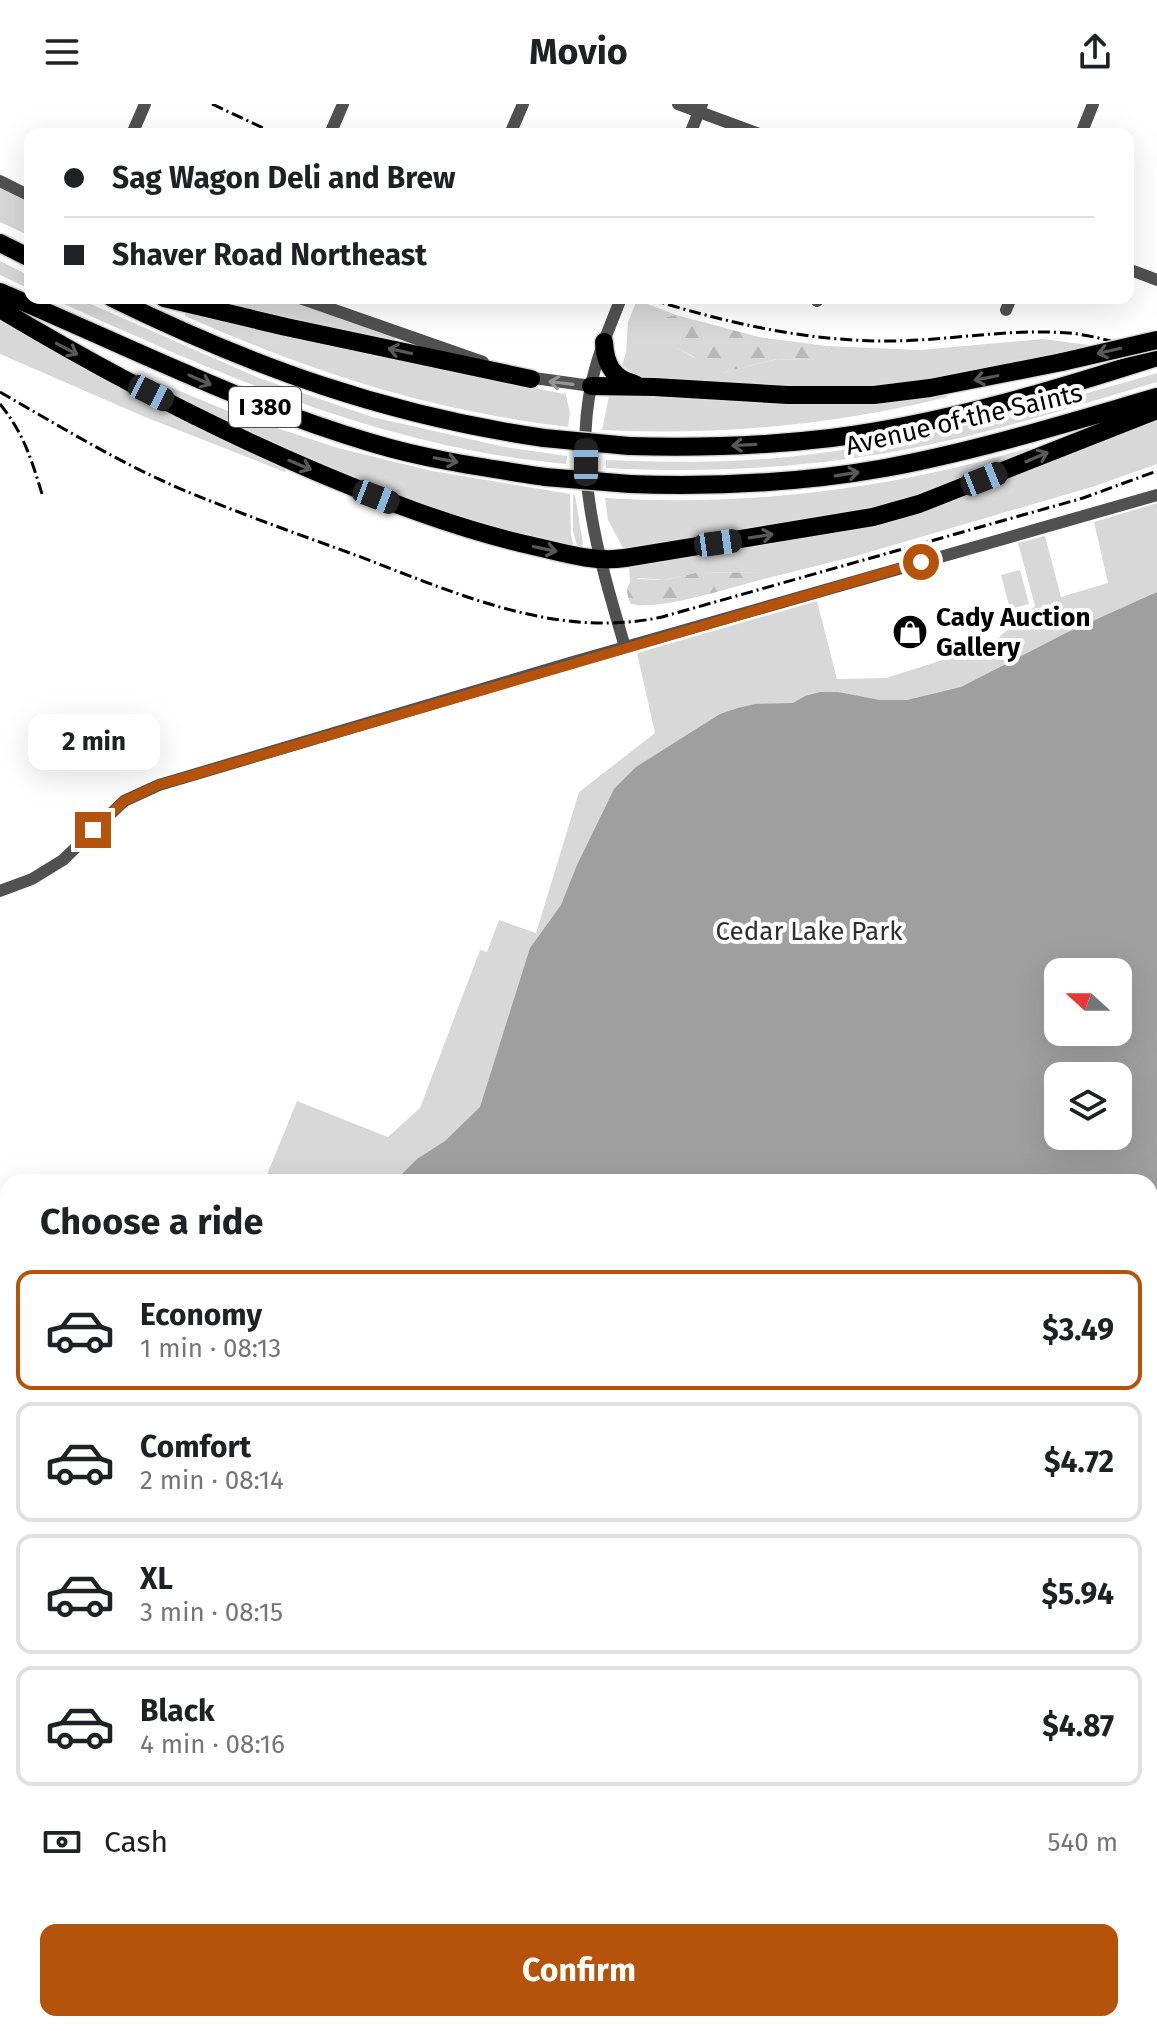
<!DOCTYPE html>
<meta charset="utf-8">
<style>
body{margin:0;font-family:"Fira Sans",sans-serif;background:#f6f6f6;color:#202124;height:100vh;display:flex;flex-direction:column;font-size:30px;white-space:nowrap}
*{box-sizing:border-box;margin:0}
p{font-size:26px;color:#757577}
.icon{flex:none;width:44px;height:44px;fill:none;stroke:currentColor;stroke-width:2;stroke-linecap:round;stroke-linejoin:round}
.map{position:relative;flex:1;overflow:hidden}
.drawer{position:absolute;left:0px;top:1070px;width:1158px;height:858px;display:flex;flex-direction:column;background:#fff;border-radius:24px 24px 0 0;box-shadow:0 8px 32px #0002}
.drawer>*{flex:none}
.banner{position:absolute;left:24px;top:24px;width:1110px;height:176px;border-radius:16px;box-shadow:0 8px 32px #0002;display:grid;align-content:center;height:176px;padding:0 40px;background:#fff}
.needle{width:52px;rotate:291deg}
.fabs{position:absolute;left:1044px;top:854px;display:grid;gap:16px}
.fabs a{display:grid;place-items:center;width:88px;height:88px;border-radius:16px;background:#fff;box-shadow:0 8px 32px #0002;font-size:40px}
.end{position:absolute;width:36px;height:36px;margin:-18px;border:10px solid #b45309;background:#fff;box-shadow:0 0 0 4px #fff}
.from{border-radius:50%}
.bubble{position:absolute;height:56px;border-radius:16px;background:#fff;box-shadow:0 8px 32px #0002;font-size:26px;font-weight:700;line-height:56px;text-align:center}
.car{position:absolute;width:24px;height:48px;margin:-24px -12px;border-radius:10px;box-shadow:0 0 6px 2px #0007;background:linear-gradient(#222 24%,#8ab4d8 0 40%,#222 0 76%,#8ab4d8 0 86%,#222 0)}
.banner b{display:flex;align-items:center;gap:28px;height:76px;font-size:30px}
.banner b+b{border-top:2px solid #e0e0e0}
.banner i{width:20px;height:20px;background:#202124}
ul{padding:0;list-style:none}
li{display:flex;align-items:center;gap:24px;height:120px;margin:0 16px 12px;padding:0 24px;border:4px solid #e0e0e0;border-radius:16px}
li div{flex:1}
li b{display:block;font-size:30px}
li em{font-style:normal;font-weight:700}
li.current{border-color:#b45309}
li>.icon{width:72px;height:72px;stroke-width:1.5}
h2{padding:0 40px;font-size:36px;line-height:96px}
.pay{display:flex;align-items:center;gap:20px;height:88px;padding:0 40px;font-size:30px}
.pay p{margin-inline-start:auto}
.button{display:flex;gap:16px;margin-top:auto;padding:16px 40px}
.button a{flex:1;height:92px;border-radius:16px;background:#b45309;color:#fff;font-size:32px;font-weight:700;line-height:92px;text-align:center}
header{display:flex;justify-content:space-between;align-items:center;height:104px;padding:0 40px;background:#fff;font-size:36px;font-weight:700}
.map>svg:first-child{display:block}
.green{fill:#d8d8d8;fill-rule:evenodd}
.forest{fill:url(#forest-firs)}
.water{fill:#9f9f9f;fill-rule:evenodd}
.lines{fill:none;stroke-linecap:round;stroke-linejoin:round}
.stream{stroke:#9f9f9f;stroke-width:3}
.highway-casing{stroke:#dbdbdb;stroke-width:21}
.minor{stroke:#515151;stroke-width:12}
.highway{stroke:#000;stroke-width:18}
.rail{stroke:#000;stroke-width:3;stroke-dasharray:12 4 2 4;stroke-linecap:butt}
.highway-bridge-casing{stroke:#dbdbdb;stroke-width:21;stroke-linecap:butt}
.highway-bridge{stroke:#000;stroke-width:18}
.oneway{stroke:#595959}
.oneway2{stroke:#979797}
.route{stroke:#b45309;stroke-width:10}
.labels{text-anchor:middle;stroke-width:8;stroke-linejoin:round;paint-order:stroke}
.shield{fill:#fff;stroke:#4c4c4c;stroke-width:2}
.shield-label{font-size:24px;font-weight:bold;fill:#000}
.street-label{font-size:26px;fill:#000;stroke:#fff}
.poi-label{font-size:26px;font-weight:bold;fill:#000;stroke:#fff;text-anchor:start}
.park-label{font-size:26px;fill:#2f2f2f;stroke:#fff}
</style>
<header><svg class="icon" aria-label="menu" viewBox="0 0 24 24"><path d="M4 6h16M4 12h16M4 18h16"/></svg>Movio<svg class="icon" aria-label="share" viewBox="0 0 24 24"><path d="M12 15V3M7 8l5-5 5 5M5 13v7h14v-7"/></svg></header>
<div class="map">
<svg width="1157" height="1927" viewBox="0 0 1157 1927">
<defs>
<pattern id="forest-firs" width="22" height="20" patternUnits="userSpaceOnUse" patternTransform="scale(2)"><rect width="22" height="20" fill="#d8d8d8"/><path d="M5 1l3.5 6h-7zM16 11l3.5 6h-7z" fill="#b8b8b8"/></pattern>
</defs>
<rect width="100%" height="100%" fill="#fff"/>
<g class="green">
<polygon points="0,84 30,99 30,132 0,118"/>
<polygon points="0,157 30,172 30,185 0,171"/>
<path d="M 51,194 L 77,194 L 259,274 L 372,313 L 505,343 L 567,352 L 566,360 C 381,343 218,270 51,194 Z"/>
<polygon points="191,194 283,194 395,232 396,238"/>
<polygon points="637,196 676,211 667,213 677,244 722,269 777,255 807,256 832,248 827,242 919,246 1043,235 1097,242 966,271 886,282 801,283 639,273 622,262 626,248 628,218"/>
<path d="M 186,208 L 514,280 L 564,290 L 565,287 L 570,309 L 568,323 C 428,306 314,269 185,212 Z"/>
<polygon points="0,216 107,274 287,363 285,368 145,313 0,250"/>
<path d="M 1157,269 L 1157,278 C 1065,305 974,335 880,350 C 788,365 698,369 606,364 L 606,356 C 675,359 745,359 813,350 C 930,335 1044,302 1157,269 Z"/>
<polygon points="158,278 240,312 338,344 432,367 570,390 571,430 574,445 453,416 244,328 156,282"/>
<path d="M 610,287 L 639,292 L 807,298 L 946,288 L 947,293 C 834,321 718,332 602,326 Z"/>
<polygon points="1157,316 1157,360 1095,382 856,452 768,474 767,468 695,469 665,476 639,474 630,478 629,462 786,436"/>
<path d="M 1029,344 L 1032,348 L 915,394 L 867,407 L 624,446 L 608,416 L 605,394 C 747,403 892,385 1029,344 Z"/>
<polygon points="573,391 575,391 583,440 578,444 573,428"/>
<path d="M 1157,399 L 1157,1401 L 1150,1402 L 1150,1078 L 264,1078 L 297,997 L 388,1033 L 420,1004 L 480,846 L 487,848 L 499,816 L 536,829 L 579,688 L 655,629 L 637,549 L 817,497 L 837,575 L 886,574 L 952,553 L 996,536 L 1035,502 L 1018,439 L 1045,432 L 1061,493 L 1108,479 L 1094,418 ZM 1058,868 L 1118,868 L 1118,928 L 1058,928 ZM 1058,972 L 1118,972 L 1118,1032 L 1058,1032 Z"/>
<polygon points="1020,466 1029,500 1010,505 1001,471"/>
<polygon points="8,1376 8,1423 0,1424 0,1380"/>
<polygon points="0,1493 8,1494 8,1696 0,1699"/>
<rect x="1150" y="1583" width="7" height="53"/>
<polygon points="0,1751 8,1755 8,1804 0,1806"/>
<polygon points="15,1920 261,1920 245,1927 9,1927"/>
</g>
<g class="forest">
<polygon points="676,211 759,233 827,242 832,248 831,253 807,256 777,255 722,269 706,266 694,253 677,244 661,230 667,213"/>
<path d="M 768,468 L 768,474 C 734,482 662,507 631,500 C 626,491 625,480 634,475 L 665,476 L 695,469 Z"/>
<polygon points="454,1920 542,1920 531,1927 460,1927"/>
<path d="M 870,1920 L 973,1920 C 942,1927 902,1927 870,1920 Z"/>
</g>
<g class="water">
<path d="M 1157,488 L 1157,1254 L 1150,1255 L 1150,1078 L 399,1078 L 402,1070 L 417,1055 L 445,1037 L 480,1003 L 530,844 L 561,801 L 577,761 L 614,685 L 636,663 L 720,610 L 738,604 L 755,600 L 793,599 L 805,592 L 820,588 L 838,588 L 880,596 L 907,596 L 961,583 L 1066,529 ZM 1118,868 L 1118,928 L 1058,928 L 1058,868 ZM 1058,972 L 1118,972 L 1118,1032 L 1058,1032 Z"/>
<polygon points="1150,1636 1157,1636 1157,1927 901,1927 950,1926 973,1920 1150,1920"/>
<polygon points="8,1696 8,1755 0,1751 0,1699"/>
<polygon points="8,1804 8,1920 15,1920 9,1927 0,1927 0,1806"/>
<polygon points="261,1920 454,1920 460,1927 245,1927"/>
<polygon points="542,1920 870,1920 900,1927 531,1927"/>
</g>
<g class="lines">
<polyline class="stream" points="0,1558 8,1557"/>
<defs>
<g id="highway">
<polyline points="0,139 30,154"/>
<path d="M 0,188 C 123,240 243,301 372,339 C 428,356 487,364 545,373"/>
<path d="M 112,194 C 255,264 386,311 544,334"/>
<polyline points="164,194 286,223 531,275"/>
<path d="M 0,205 C 100,265 205,320 312,366 C 383,396 454,424 529,441 C 560,448 593,459 625,454 L 873,413 L 919,400 L 1157,306"/>
<path d="M 604,238 C 605,260 613,275 635,280"/>
<polyline points="591,282 654,283 788,291 874,291 930,284 1062,258"/>
<path d="M 629,342 C 697,344 764,342 831,334 C 942,320 1051,287 1157,253"/>
<path d="M 630,380 C 716,383 801,379 885,364 C 977,347 1067,319 1157,293"/>
</g>
</defs>
<use href="#highway" class="highway-casing"/>
<g class="minor">
<polyline points="678,0 759,30"/>
<polyline points="132,30 145,0"/>
<polyline points="330,30 343,0"/>
<polyline points="510,30 523,0"/>
<polyline points="690,30 702,0"/>
<polyline points="1081,30 1093,0"/>
<polyline points="0,77 30,92"/>
<polyline points="1128,165 1157,176"/>
<polyline points="300,194 483,258"/>
<path d="M 621,194 C 610,223 597,251 591,282 C 573,371 600,458 625,543"/>
<polyline points="817,197 818,194"/>
<polyline points="1006,206 1011,194"/>
<polyline points="527,273 591,282"/>
<polyline points="0,787 32,775 63,756 124,697 159,681 573,558 1157,391"/>
</g>
<use href="#highway" class="highway"/>
<g class="rail">
<polyline points="212,0 276,30"/>
<path d="M 647,194 C 723,218 801,236 880,237 C 943,238 1006,224 1069,229 C 1099,232 1129,242 1157,252"/>
<path d="M 0,288 C 63,324 126,363 193,390 C 247,412 303,432 358,452 C 456,489 556,536 662,513 L 1083,394 L 1157,367"/>
<path d="M 0,300 C 24,330 31,354 42,390"/>
<polyline points="1150,1425 1157,1426"/>
<polyline points="0,1427 8,1427"/>
<polyline points="0,1481 8,1481"/>
<polyline points="1150,1554 1157,1554"/>
</g>
<defs>
<g id="highway-bridge">
<polyline points="1062,258 1157,236"/>
<polyline points="544,334 629,342"/>
<polyline points="545,373 630,380"/>
</g>
</defs>
<use href="#highway-bridge" class="highway-bridge-casing"/>
<use href="#highway-bridge" class="highway-bridge"/>
</g>
<defs><path id="oneway-shaft" d="M-6 0H5M1.5-3L5.5 0L1.5 3" fill="none" stroke-width="1.6" stroke-linecap="round" stroke-linejoin="round" transform="scale(2)"/></defs>
<g class="oneway">
<use href="#oneway-shaft" transform="translate(67 245) rotate(28)"/>
<use href="#oneway-shaft" transform="translate(400 247) rotate(-168)"/>
<use href="#oneway-shaft" transform="translate(1109 247) rotate(167)"/>
<use href="#oneway-shaft" transform="translate(986 274) rotate(169)"/>
<use href="#oneway-shaft" transform="translate(200 276) rotate(24)"/>
<use href="#oneway-shaft" transform="translate(744 341) rotate(177)"/>
<use href="#oneway-shaft" transform="translate(1037 353) rotate(-23)"/>
<use href="#oneway-shaft" transform="translate(446 356) rotate(11)"/>
<use href="#oneway-shaft" transform="translate(300 361) rotate(23)"/>
<use href="#oneway-shaft" transform="translate(847 370) rotate(-9)"/>
<use href="#oneway-shaft" transform="translate(761 432) rotate(-9)"/>
<use href="#oneway-shaft" transform="translate(545 445) rotate(12)"/>
</g>
<use class="oneway2" href="#oneway-shaft" transform="translate(561 279) rotate(-173)"/>
<g class="lines">
<polyline class="route" points="93,726 124,697 159,681 921,458"/>
</g>
<defs>
<symbol id="shop-disc" viewBox="-11 -11 22 22"><circle r="9.5" fill="#000" stroke="#fff"/><path d="M-5-2.5h2.3a2.7 3.5 0 0 1 5.4 0H5L5.5 6h-11ZM-1.5-2.5h3a1.5 2.3 0 0 0-3 0Z" fill="#fff"/></symbol>
</defs>
<g fill-rule="evenodd">
<use href="#shop-disc" x="890" y="508" width="40" height="40"/>
</g>
<g class="labels">
<rect class="shield" x="229" y="283" width="72" height="40" rx="6"/>
<g class="shield-label">
<text x="265" y="311">I 380</text>
</g>
<g class="street-label">
<text transform="translate(964 315) rotate(-13)" y="9">Avenue of the Saints</text>
</g>
<g class="poi-label">
<text x="936" y="522">Cady Auction<tspan x="936" dy="30">Gallery</tspan></text>
</g>
<g class="park-label">
<text x="809" y="836">Cedar Lake Park</text>
</g>
</g>
</svg>
<div class="fabs">
<a><svg class="needle" viewBox="-14 -14 28 28"><path d="M0-13l5 13h-10z" fill="#e53935"/><path d="M0 13l5-13h-10z" fill="#757577"/></svg></a>
<a><svg class="icon" aria-label="layers" viewBox="0 0 24 24"><path d="M12 4l9 5-9 5-9-5zM3 14l9 5 9-5"/></svg></a>
</div>
<i class="end from" style="left:921px;top:458px"></i>
<i class="end" style="left:93px;top:726px"></i>
<div class="bubble" style="left:28px;top:610px;width:132px">2 min</div>
<i class="car" style="left:151px;top:289px;rotate:117deg"></i>
<i class="car" style="left:586px;top:358px;rotate:0deg"></i>
<i class="car" style="left:984px;top:375px;rotate:68deg"></i>
<i class="car" style="left:376px;top:393px;rotate:111deg"></i>
<i class="car" style="left:718px;top:439px;rotate:82deg"></i>
<div class="banner">
<b><i class="from"></i>Sag Wagon Deli and Brew</b>
<b><i></i>Shaver Road Northeast</b>
</div>
<section class="drawer">
<h2>Choose a ride</h2>
<ul>
<li class="current"><svg class="icon" aria-label="car" viewBox="0 0 24 24"><path d="M5 17H2v-5l4-1 3-4h7l3 4 3 1v5h-3M9 17h6M6 11h13"/><circle cx="7" cy="17" r="2"/><circle cx="17" cy="17" r="2"/></svg><div><b>Economy</b><p>1 min · 08:13</p></div><em>$3.49</em></li>
<li><svg class="icon" aria-label="car" viewBox="0 0 24 24"><path d="M5 17H2v-5l4-1 3-4h7l3 4 3 1v5h-3M9 17h6M6 11h13"/><circle cx="7" cy="17" r="2"/><circle cx="17" cy="17" r="2"/></svg><div><b>Comfort</b><p>2 min · 08:14</p></div><em>$4.72</em></li>
<li><svg class="icon" aria-label="car" viewBox="0 0 24 24"><path d="M5 17H2v-5l4-1 3-4h7l3 4 3 1v5h-3M9 17h6M6 11h13"/><circle cx="7" cy="17" r="2"/><circle cx="17" cy="17" r="2"/></svg><div><b>XL</b><p>3 min · 08:15</p></div><em>$5.94</em></li>
<li><svg class="icon" aria-label="car" viewBox="0 0 24 24"><path d="M5 17H2v-5l4-1 3-4h7l3 4 3 1v5h-3M9 17h6M6 11h13"/><circle cx="7" cy="17" r="2"/><circle cx="17" cy="17" r="2"/></svg><div><b>Black</b><p>4 min · 08:16</p></div><em>$4.87</em></li>
</ul>
<div class="pay"><svg class="icon" aria-label="cash" viewBox="0 0 24 24"><path d="M3 7h18v10H3z"/><circle cx="12" cy="12" r="2"/></svg>Cash<p>540 m</p></div>
<div class="button"><a>Confirm</a></div>
</section>
</div>
